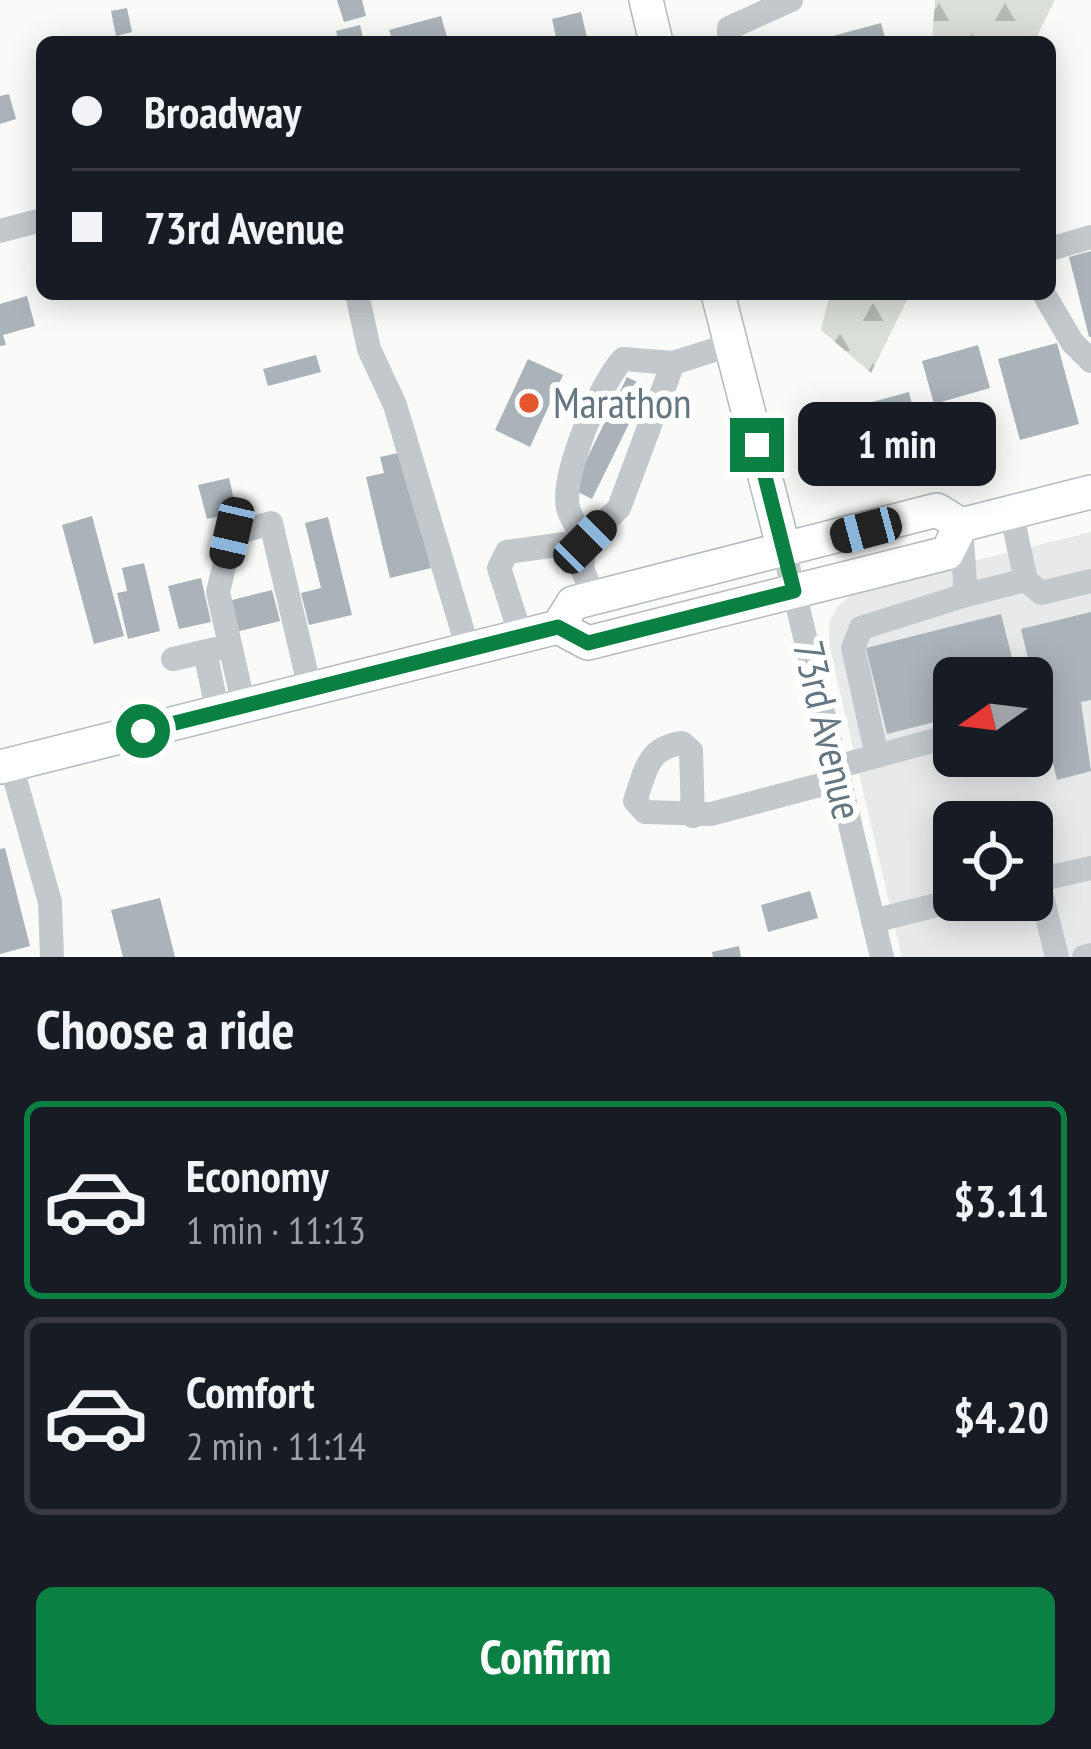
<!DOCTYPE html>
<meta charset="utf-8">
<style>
body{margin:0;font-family:"PT Sans Narrow",sans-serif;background:#242831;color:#f1f3f6;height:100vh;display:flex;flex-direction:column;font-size:45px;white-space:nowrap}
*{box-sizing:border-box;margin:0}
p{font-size:39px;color:#9ea1a6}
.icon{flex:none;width:66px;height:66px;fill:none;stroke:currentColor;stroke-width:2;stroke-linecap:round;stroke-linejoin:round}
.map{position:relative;height:957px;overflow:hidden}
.details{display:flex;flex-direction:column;background:#171b24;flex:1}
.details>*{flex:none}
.hud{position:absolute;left:36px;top:36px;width:1020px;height:264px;border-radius:18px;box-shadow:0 6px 30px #0003;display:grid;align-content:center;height:264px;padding:0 36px;background:#171b24}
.needle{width:78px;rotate:256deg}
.controls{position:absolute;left:933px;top:657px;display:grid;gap:24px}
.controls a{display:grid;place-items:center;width:120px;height:120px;border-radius:18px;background:#171b24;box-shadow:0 6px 30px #0003;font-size:60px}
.end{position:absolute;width:54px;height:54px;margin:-27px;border:15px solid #0b8043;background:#fff;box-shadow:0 0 0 6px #fff}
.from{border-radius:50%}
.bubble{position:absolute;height:84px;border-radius:18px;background:#171b24;box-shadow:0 6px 30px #0003;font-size:39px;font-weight:800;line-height:84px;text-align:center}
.car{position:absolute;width:36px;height:72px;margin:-36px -18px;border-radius:15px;box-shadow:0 0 9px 3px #0007;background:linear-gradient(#222 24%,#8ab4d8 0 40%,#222 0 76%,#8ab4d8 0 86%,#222 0)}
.hud b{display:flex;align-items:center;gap:42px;height:114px;font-size:45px}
.hud b+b{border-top:3px solid #363941}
.hud i{width:30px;height:30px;background:#f1f3f6}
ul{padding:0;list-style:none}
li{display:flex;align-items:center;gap:36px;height:198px;margin:0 24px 18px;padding:0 12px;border:6px solid #363941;border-radius:18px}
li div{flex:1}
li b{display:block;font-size:45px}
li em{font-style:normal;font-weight:800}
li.active{border-color:#0b8043}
li>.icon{width:108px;height:108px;stroke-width:1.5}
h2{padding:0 36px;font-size:54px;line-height:144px}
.button{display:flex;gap:24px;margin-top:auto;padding:24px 36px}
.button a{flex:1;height:138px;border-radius:18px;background:#0b8043;color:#fff;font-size:48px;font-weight:800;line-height:138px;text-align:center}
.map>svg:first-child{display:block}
.built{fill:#e8e9e9;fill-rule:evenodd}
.forest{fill:url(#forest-firs)}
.building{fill:#aab3b9}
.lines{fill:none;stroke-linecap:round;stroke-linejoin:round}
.major-casing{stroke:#b5babe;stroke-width:36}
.minor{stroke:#c3c8cc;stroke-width:24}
.major{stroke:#fff;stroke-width:33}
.route{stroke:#0b8043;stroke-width:15}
.poi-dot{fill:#e4572e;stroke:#fff;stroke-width:4.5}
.labels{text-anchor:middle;stroke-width:12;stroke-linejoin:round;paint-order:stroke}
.poi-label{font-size:42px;fill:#657683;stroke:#fff;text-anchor:start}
.street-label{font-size:42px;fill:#657683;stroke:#fff}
</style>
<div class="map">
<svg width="1091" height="957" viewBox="0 0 1091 957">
<defs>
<pattern id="forest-firs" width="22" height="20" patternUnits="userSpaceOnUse" patternTransform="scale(3)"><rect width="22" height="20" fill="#dadfd7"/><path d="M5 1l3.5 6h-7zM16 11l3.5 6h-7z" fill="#b4b9b4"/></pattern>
</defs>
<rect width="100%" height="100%" fill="#fafaf8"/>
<path class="built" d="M 1091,532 L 1091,957 L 902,957 L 830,650 L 829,623 L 838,606 L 857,590 ZM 954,678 L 1032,678 L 1032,756 L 954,756 ZM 954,822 L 1032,822 L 1032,900 L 954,900 Z"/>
<g class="forest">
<polygon points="935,0 1055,0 1034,42 932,42"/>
<polygon points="830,294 910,294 871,373 821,330"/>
</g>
<g class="building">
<polygon points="337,0 362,0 366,16 344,22"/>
<polygon points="127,8 132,32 116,36 111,11"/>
<polygon points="581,12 588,42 557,42 552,19"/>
<polygon points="441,16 447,37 393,42 389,30"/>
<polygon points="881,23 886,42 814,42 814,41"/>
<polygon points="360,25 364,42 339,42 336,31"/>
<polygon points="9,94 16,119 0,124 0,96"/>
<polygon points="1091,251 1091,337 1089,337 1069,257"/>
<polygon points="27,296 35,326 3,335 6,345 0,346 0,304"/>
<polygon points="1057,343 1079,424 1020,440 998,359"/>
<polygon points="978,345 990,388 934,404 922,361"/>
<polygon points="316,355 321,372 268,386 263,369"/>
<polygon points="528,359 563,375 530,447 495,430"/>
<polygon points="627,377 647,387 592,499 572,489"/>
<polygon points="909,392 922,447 876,457 865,414 872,402"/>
<polygon points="403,452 431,568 390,578 366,477 384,473 380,457"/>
<polygon points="229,478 237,512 207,519 198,485"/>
<polygon points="92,516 124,636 94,644 62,525"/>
<polygon points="328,517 352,615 309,625 301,593 321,588 305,523"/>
<polygon points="144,563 160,631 128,639 117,593 127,591 122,568"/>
<polygon points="201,578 211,622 179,629 168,586"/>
<polygon points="272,590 280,621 236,632 228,601"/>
<polygon points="1091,612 1091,700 1081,702 1091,771 1057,780 1021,629"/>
<polygon points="1001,614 1017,678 954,678 954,717 887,734 866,648"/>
<polygon points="5,848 30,946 0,954 0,849"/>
<polygon points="810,891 818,918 768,932 761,905"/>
<polygon points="160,898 175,957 123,957 111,910"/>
<polygon points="739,946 741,957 713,957 712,952"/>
</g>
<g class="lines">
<defs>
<g id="major">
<polyline points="646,0 656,42"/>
<polyline points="718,294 784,550"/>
<polyline points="558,627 588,643 947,553 961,525"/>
<polyline points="0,767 558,627 573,603 937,510 961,525 1091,492"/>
</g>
</defs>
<use href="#major" class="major-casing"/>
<g class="minor">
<polyline points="729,42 729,28 791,0"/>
<polyline points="0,231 42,220"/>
<polyline points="1050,249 1091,237"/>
<polyline points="357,294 369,349 395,405 468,649"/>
<polyline points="1044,294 1072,342 1091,361"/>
<polyline points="1011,512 1026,580 1041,593 1091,581"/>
<polyline points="784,550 882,957"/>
<polyline points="966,595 1026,580"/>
<polyline points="593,597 582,568 585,541 619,508 673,363 730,345"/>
<path d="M 521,636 L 499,568 L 507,552 L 585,541 C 580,531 571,519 568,508 C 561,474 600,384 623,359 L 673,363"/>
<polyline points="205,652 218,713"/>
<polyline points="173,659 216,649"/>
<polyline points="244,706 218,592 232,534 271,523 310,689"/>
<polyline points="877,756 853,648 861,628 966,595 961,527"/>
<polyline points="11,765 50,902 52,957"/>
<polyline points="836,767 954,735"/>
<path d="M 693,816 L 691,751 L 682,743 C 647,748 646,770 635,801 L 645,812 L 711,814 L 839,780"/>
<polyline points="873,921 957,900"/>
<polyline points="1057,957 1038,880 1091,868"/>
<polyline points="1084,957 1091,955"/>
</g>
<use href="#major" class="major"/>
</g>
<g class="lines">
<polyline class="route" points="143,731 558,627 588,643 794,591 757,445"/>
</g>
<circle class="poi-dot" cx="529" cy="403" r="12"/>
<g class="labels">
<g class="poi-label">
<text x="553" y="418">Marathon</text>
</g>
<g class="street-label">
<text transform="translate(828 730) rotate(77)" y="15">73rd Avenue</text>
</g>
</g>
</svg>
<div class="controls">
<a><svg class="needle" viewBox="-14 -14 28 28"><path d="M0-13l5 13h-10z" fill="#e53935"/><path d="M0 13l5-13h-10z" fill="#9ea1a6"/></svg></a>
<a><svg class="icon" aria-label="locate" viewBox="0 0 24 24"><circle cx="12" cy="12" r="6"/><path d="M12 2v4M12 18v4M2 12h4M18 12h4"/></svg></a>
</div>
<i class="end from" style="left:143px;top:731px"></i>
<i class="end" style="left:757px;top:445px"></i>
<div class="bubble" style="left:798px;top:402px;width:198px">1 min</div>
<i class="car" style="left:866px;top:530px;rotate:255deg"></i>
<i class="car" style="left:232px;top:533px;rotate:193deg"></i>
<i class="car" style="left:585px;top:542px;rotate:45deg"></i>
<div class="hud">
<b><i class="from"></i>Broadway</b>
<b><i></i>73rd Avenue</b>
</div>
</div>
<section class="details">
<h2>Choose a ride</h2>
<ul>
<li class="active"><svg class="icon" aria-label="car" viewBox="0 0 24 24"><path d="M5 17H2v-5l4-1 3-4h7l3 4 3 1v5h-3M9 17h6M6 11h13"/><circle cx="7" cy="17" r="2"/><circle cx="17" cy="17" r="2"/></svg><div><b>Economy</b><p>1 min · 11:13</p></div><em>$3.11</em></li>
<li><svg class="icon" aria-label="car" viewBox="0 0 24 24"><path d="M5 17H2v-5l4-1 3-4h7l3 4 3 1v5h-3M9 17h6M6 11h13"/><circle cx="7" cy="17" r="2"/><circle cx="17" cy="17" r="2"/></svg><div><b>Comfort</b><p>2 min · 11:14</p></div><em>$4.20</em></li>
</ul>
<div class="button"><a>Confirm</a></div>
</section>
